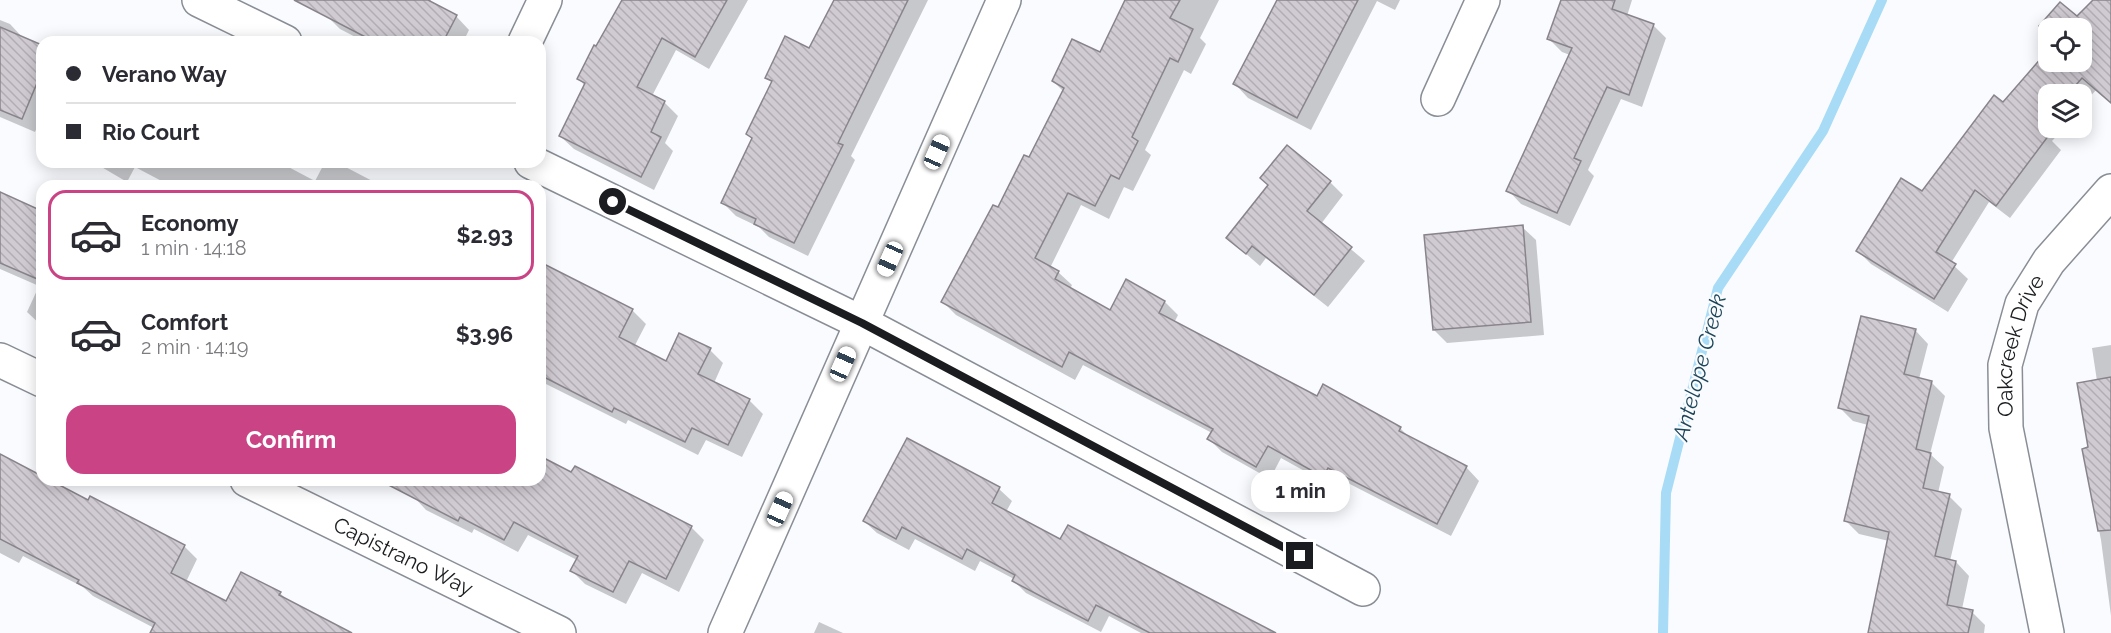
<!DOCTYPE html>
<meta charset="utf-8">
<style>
body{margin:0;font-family:Raleway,sans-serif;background:#f2f2f3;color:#2b2b33;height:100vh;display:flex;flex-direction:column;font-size:22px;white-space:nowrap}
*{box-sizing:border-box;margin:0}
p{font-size:20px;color:#7c7c81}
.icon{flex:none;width:33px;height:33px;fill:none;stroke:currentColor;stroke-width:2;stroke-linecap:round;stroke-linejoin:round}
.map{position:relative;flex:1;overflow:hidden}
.panel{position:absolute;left:36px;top:180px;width:510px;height:306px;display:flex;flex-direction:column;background:#fff;border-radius:18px;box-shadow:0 3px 15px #0003}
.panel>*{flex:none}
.banner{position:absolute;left:36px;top:36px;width:510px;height:132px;border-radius:18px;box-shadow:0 3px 15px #0003;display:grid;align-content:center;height:132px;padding:0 30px;background:#fff}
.tools{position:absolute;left:2038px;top:18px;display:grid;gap:12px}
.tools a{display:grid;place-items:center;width:54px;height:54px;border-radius:12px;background:#fff;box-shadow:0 3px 15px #0003;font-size:30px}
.end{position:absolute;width:27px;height:27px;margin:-14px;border:8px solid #1a1c1f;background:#fff;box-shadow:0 0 0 3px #fff}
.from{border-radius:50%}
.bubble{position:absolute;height:42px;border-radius:18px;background:#fff;box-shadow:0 3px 15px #0003;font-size:20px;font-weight:700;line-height:42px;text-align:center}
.car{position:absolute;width:18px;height:36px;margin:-18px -9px;border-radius:8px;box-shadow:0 0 4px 2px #0007;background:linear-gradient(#fff 24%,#345 0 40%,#fff 0 76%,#345 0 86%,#fff 0)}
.banner b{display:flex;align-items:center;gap:21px;height:57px;font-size:22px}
.banner b+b{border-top:2px solid #e1e1e2}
.banner i{width:15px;height:15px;background:#2b2b33}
ul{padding:10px 0 0;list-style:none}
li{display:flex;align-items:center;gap:18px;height:90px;margin:0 12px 9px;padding:0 18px;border:3px solid transparent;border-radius:18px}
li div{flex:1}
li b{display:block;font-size:22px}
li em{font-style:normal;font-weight:700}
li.selected{border-color:#ca4485}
li>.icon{width:54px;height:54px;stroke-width:1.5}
.cta{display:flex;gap:12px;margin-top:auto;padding:12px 30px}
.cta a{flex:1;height:69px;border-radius:18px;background:#ca4485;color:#fff;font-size:24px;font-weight:700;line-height:69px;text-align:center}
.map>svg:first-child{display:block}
.shadow{fill:#0003}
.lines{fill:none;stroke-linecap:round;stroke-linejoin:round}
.stream{stroke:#a8dbf5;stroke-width:10}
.building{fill:url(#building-back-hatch);stroke:#89848b;stroke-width:1.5}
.street-casing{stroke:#898e96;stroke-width:36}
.secondary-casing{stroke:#898e96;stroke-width:36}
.street{stroke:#fff;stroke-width:33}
.secondary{stroke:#fff;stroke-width:33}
.route{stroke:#1a1c1f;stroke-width:8}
.labels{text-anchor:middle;stroke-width:4.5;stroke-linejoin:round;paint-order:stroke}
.street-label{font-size:21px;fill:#1a1c1f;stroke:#f9fbfe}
.water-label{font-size:22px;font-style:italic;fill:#1d4558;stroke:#f9fbfe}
</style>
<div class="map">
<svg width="2111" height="633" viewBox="0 0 2111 633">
<defs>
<pattern id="building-back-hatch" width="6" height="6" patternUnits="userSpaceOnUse" patternTransform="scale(1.5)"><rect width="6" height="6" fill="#d0cad2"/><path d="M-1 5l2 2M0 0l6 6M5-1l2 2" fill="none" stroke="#b2adb4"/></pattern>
</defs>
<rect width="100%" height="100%" fill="#f9fbfe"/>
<g class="shadow">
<polygon points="335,0 431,0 430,3 456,16 469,30 463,42 365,42 340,29 327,16"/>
<polygon points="624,0 748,0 709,69 676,50 652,96 665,103 678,116 665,143 673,151 654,190 574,149 560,136 585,86 579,79"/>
<polygon points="835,0 928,0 851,156 855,160 808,256 769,237 759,227 736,216 723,203 753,140 747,134 772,83 767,77 810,50"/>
<polygon points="1126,0 1219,0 1200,38 1206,44 1191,74 1184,70 1145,150 1151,155 1133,191 1124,187 1109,219 1081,205 1050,268 1058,272 1072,285 1070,289 1110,312 1126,281 1165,302 1178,315 1174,323 1317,398 1400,428 1412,440 1466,467 1479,481 1451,536 1342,480 1337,489 1281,458 1270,479 1222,452 1209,439 1212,433 1083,365 1075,380 956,315 943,302 1030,159 1064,92 1053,81 1101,54"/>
<polygon points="1281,0 1400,0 1395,10 1377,1 1311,130 1248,98 1235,84"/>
<polygon points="1562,0 1632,0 1627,16 1653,25 1666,38 1642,107 1621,99 1588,170 1594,176 1570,226 1521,204 1508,190 1570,55 1562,52 1549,39"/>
<polygon points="2096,0 2111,0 2111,103 2096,90 2082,106 2082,94 2049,94 2049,128 2064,128 2052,141 2061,150 2010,218 1989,202 1951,263 1968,279 1948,312 1871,264 1858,251 1922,193 2049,52 2049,62 2082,62 2082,28 2049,28 2049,34 2041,26 2077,18"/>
<polygon points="0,20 10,24 24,39 42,46 42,116 35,132 0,117"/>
<polygon points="93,162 279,162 315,181 325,162 336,162 382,186 383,184 388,186 171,186 135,167 127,182"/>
<polygon points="1330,182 1343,195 1321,224 1365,261 1328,307 1266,258 1260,266 1228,238 1270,186"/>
<polygon points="0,191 5,196 42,213 42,326 27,312 39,286 0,269"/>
<polygon points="1522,227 1536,240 1544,335 1447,343 1434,330"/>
<polygon points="540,263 632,310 646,324 634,347 666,363 710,350 723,363 714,383 749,400 763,414 742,457 706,440 698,455 628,420 626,424 540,381"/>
<polygon points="1915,330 1928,344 1919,379 1931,382 1945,396 1930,454 1944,467 1938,493 1949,496 1962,509 1950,561 1956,562 1969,576 1962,609 1972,612 1985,625 1984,633 1870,633 1889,541 1859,534 1846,521 1868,425 1853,421 1840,408"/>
<polygon points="2111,345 2111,616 2101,540 2083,450 2090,449 2097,381 2092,348"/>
<polygon points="907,440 999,489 1012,501 1006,512 1061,541 1257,633 1141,633 1109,616 1101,632 1026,593 1014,581 1014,579 980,561 975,571 915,539 909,550 877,533 864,521"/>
<polygon points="540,457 572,474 691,527 704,540 679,592 642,573 626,604 585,584 572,571 577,560 528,535 518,552 474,529 472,533 426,510 414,497 381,480 540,480"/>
<polygon points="0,463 42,478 42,480 46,480 184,546 197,559 186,582 227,603 280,593 290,603 349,633 152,633 154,628 93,596 83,587 23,556 19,563 0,553"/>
<polygon points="819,622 843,633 814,633"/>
</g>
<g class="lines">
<polyline class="stream" points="1663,633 1666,493 1718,288 1823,131 1882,0"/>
</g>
<g class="building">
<polygon points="294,0 428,0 457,15 443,42 375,42"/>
<polygon points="622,0 727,0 695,57 662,38 637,87 665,101 651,132 661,137 641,177 559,136 585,83 577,79 594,45 596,46"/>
<polygon points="834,0 908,0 838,143 843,145 794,243 754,224 756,219 721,203 752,138 746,134 772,81 765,78 785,36 809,48"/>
<polygon points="1125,0 1180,0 1170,18 1193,29 1178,62 1170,58 1132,137 1138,141 1119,179 1111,175 1095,206 1068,193 1035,258 1059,271 1055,279 1110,310 1126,279 1165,301 1159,313 1317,396 1323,384 1401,427 1399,431 1467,466 1437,524 1328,468 1323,477 1268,446 1256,467 1207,439 1213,429 1069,352 1062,367 941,302 993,205 998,207 1024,155 1029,157 1064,88 1052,81 1072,39 1100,52"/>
<polygon points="1277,0 1358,0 1297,118 1233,84"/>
<polygon points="1561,0 1615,0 1612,9 1654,24 1629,95 1607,87 1574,158 1581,161 1557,213 1506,191 1572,48 1547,39"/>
<polygon points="2093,0 2111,0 2111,103 2082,78 2068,94 2049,94 2049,135 1996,206 1975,190 1936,252 1956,264 1934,299 1856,251 1901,178 1922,191 1994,95 2003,102 2049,49 2049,62 2082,62 2082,28 2049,28 2049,35 2039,26 2060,2 2077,16"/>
<polygon points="0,27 42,45 42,71 22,119 0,110"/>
<polygon points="1287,145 1331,181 1307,211 1352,247 1314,295 1252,246 1246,254 1226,238 1268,185 1260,178"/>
<polygon points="0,192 42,211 42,281 0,263"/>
<polygon points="1523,225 1531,322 1433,330 1424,235"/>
<polygon points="540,262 633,309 619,337 666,361 679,333 711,348 698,374 750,399 728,445 692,428 685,442 614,408 612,412 540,375"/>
<polygon points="1861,316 1916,329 1904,374 1932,381 1916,449 1931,453 1923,488 1950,494 1935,556 1956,561 1947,605 1973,610 1968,633 1868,633 1889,532 1844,521 1869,416 1838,408"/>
<polygon points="2111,377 2111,530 2098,531 2082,449 2088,447 2077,383"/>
<polygon points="907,438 1000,487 992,503 1060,539 1068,525 1276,633 1150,633 1096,605 1088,621 1012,581 1015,575 967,549 962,559 902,527 896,539 863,521"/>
<polygon points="0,454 42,476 42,480 50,480 88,500 90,496 185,545 171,573 226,601 241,572 281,592 279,595 352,633 150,633 155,623 77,583 79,580 0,539"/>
<polygon points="540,456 571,472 575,466 692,526 666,579 629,561 613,592 570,571 578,556 514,522 504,540 460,517 458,521 379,480 540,480"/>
</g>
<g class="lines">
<defs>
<g id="street">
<polyline points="199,0 285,42"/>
<polyline points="525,42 545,0"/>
<polyline points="1438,99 1483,0"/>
<polyline points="531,162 862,323 1363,589"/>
<polyline points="0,360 42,380"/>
<path id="s1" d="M 247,480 L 559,633"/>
<path id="s2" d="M 2047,633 L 2006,428 L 2005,365 L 2022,304 L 2049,261 L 2111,191"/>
</g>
<polyline id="secondary" points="725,633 1004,0"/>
</defs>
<use href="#street" class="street-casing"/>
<use href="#secondary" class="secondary-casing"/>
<use href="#street" class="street"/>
<use href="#secondary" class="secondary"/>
</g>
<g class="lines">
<polyline class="route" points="613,202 862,323 1300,556"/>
</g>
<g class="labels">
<g class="street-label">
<text dy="7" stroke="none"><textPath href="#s2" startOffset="294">Oakcreek Drive</textPath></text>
<text dy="7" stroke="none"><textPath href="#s1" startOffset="174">Capistrano Way</textPath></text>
</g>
<g class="water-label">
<text transform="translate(1699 367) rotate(-75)" y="8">Antelope Creek</text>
</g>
</g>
</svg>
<div class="tools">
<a><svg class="icon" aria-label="locate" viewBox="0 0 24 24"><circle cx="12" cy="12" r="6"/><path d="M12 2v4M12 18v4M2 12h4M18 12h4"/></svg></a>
<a><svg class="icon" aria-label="layers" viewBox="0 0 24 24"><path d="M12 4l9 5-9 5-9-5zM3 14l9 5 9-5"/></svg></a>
</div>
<i class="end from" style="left:613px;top:202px"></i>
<i class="end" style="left:1300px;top:556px"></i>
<div class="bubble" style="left:1251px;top:470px;width:99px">1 min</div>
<i class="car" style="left:937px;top:152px;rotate:24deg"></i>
<i class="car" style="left:890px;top:259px;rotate:204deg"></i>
<i class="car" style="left:843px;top:364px;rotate:24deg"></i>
<i class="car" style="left:780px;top:509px;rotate:24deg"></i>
<div class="banner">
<b><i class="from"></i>Verano Way</b>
<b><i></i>Rio Court</b>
</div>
<section class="panel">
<ul>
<li class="selected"><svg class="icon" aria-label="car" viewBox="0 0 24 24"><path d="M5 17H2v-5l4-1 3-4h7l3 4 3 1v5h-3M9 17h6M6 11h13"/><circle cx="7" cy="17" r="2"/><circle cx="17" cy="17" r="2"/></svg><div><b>Economy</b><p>1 min · 14:18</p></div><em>$2.93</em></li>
<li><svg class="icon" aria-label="car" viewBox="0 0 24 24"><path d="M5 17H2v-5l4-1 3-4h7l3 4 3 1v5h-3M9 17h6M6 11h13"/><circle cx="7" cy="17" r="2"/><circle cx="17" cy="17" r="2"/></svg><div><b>Comfort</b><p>2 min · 14:19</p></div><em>$3.96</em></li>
</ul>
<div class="cta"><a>Confirm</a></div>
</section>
</div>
